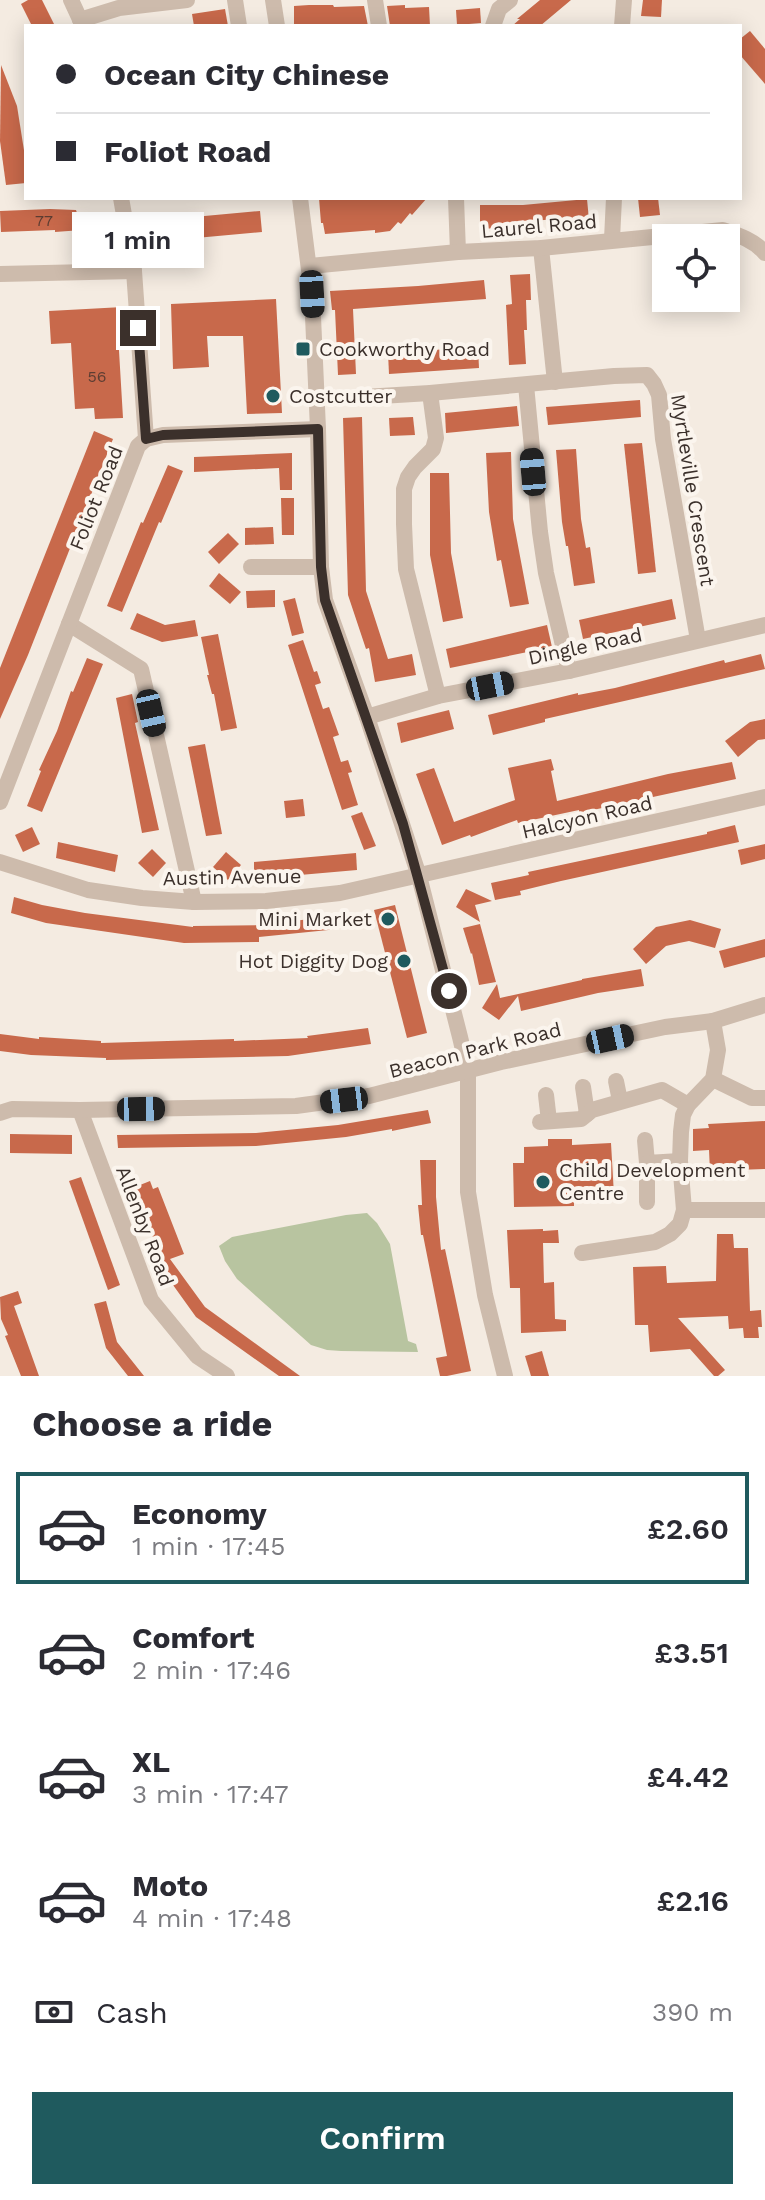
<!DOCTYPE html>
<meta charset="utf-8">
<style>
body{margin:0;font-family:"Work Sans",sans-serif;background:#f2f2f3;color:#2b2b33;height:100vh;display:flex;flex-direction:column;font-size:30px;white-space:nowrap}
*{box-sizing:border-box;margin:0}
p{font-size:26px;color:#7c7c81}
.icon{flex:none;width:44px;height:44px;fill:none;stroke:currentColor;stroke-width:2;stroke-linecap:round;stroke-linejoin:round}
.map{position:relative;height:1376px;overflow:hidden}
.sheet{display:flex;flex-direction:column;background:#fff;flex:1}
.sheet>*{flex:none}
.guide{position:absolute;left:24px;top:24px;width:718px;height:176px;border-radius:0px;box-shadow:0 4px 20px #0003;display:grid;align-content:center;height:176px;padding:0 32px;background:#fff}
.fabs{position:absolute;left:652px;top:224px;display:grid;gap:16px}
.fabs a{display:grid;place-items:center;width:88px;height:88px;border-radius:0px;background:#fff;box-shadow:0 4px 20px #0003;font-size:40px}
.end{position:absolute;width:36px;height:36px;margin:-18px;border:10px solid #3b302b;background:#fff;box-shadow:0 0 0 4px #fff}
.from{border-radius:50%}
.bubble{position:absolute;height:56px;border-radius:0px;background:#fff;box-shadow:0 4px 20px #0003;font-size:26px;font-weight:600;line-height:56px;text-align:center}
.car{position:absolute;width:24px;height:48px;margin:-24px -12px;border-radius:10px;box-shadow:0 0 6px 2px #0007;background:linear-gradient(#222 24%,#8ab4d8 0 40%,#222 0 76%,#8ab4d8 0 86%,#222 0)}
.guide b{display:flex;align-items:center;gap:28px;height:76px;font-size:30px}
.guide b+b{border-top:2px solid #e1e1e2}
.guide i{width:20px;height:20px;background:#2b2b33}
ul{padding:0;list-style:none}
li{display:flex;align-items:center;gap:24px;height:112px;margin:0 16px 12px;padding:0 16px;border:4px solid transparent;border-radius:0px}
li div{flex:1}
li b{display:block;font-size:30px}
li em{font-style:normal;font-weight:600}
li.on{border-color:#1f5a5e}
li>.icon{width:72px;height:72px;stroke-width:1.5}
h2{padding:0 32px;font-size:36px;line-height:96px}
.pay{display:flex;align-items:center;gap:20px;height:88px;padding:0 32px;font-size:30px}
.pay p{margin-inline-start:auto}
.cta{display:flex;gap:16px;margin-top:auto;padding:16px 32px}
.cta a{flex:1;height:92px;border-radius:0px;background:#1f5a5e;color:#fff;font-size:32px;font-weight:600;line-height:92px;text-align:center}
.map>svg:first-child{display:block}
.green{fill:#b8c4a0}
.building{fill:#c8694b}
.lines{fill:none;stroke-linecap:round;stroke-linejoin:round}
.minor{stroke:#cdbbac;stroke-width:16}
.route{stroke:#3b302b;stroke-width:10}
.poi-dot{fill:#1f5a5e;stroke:#fbf5ee;stroke-width:3}
.labels{text-anchor:middle;stroke-width:8;stroke-linejoin:round;paint-order:stroke}
.number-label{font-size:16px;fill:#5e3e33}
.street-label{font-size:20px;fill:#3b302b;stroke:#fbf5ee}
.poi-label{font-size:20px;fill:#3b302b;stroke:#fbf5ee;text-anchor:start}
</style>
<div class="map">
<svg width="765" height="1376" viewBox="0 0 765 1376">
<rect width="100%" height="100%" fill="#f4ebe1"/>
<polygon class="green" points="367,1213 377,1223 390,1244 408,1341 416,1344 418,1352 341,1351 327,1350 311,1345 237,1279 225,1261 219,1246 232,1237 346,1215"/>
<g class="building">
<polygon points="28,0 42,0 55,26 32,26 21,4"/>
<polygon points="540,0 571,0 540,26 512,26 520,19 517,19"/>
<polygon points="643,0 662,0 661,17 641,16"/>
<polygon points="309,5 333,5 334,7 364,6 368,26 294,26 294,6"/>
<polygon points="405,5 405,8 429,7 430,26 390,26 387,6"/>
<polygon points="480,8 481,23 457,25 456,10"/>
<polygon points="225,9 228,26 194,26 192,14"/>
<polygon points="750,31 765,49 765,84 740,55 740,39"/>
<polygon points="1,65 17,106 26,163 26,183 6,185 0,141"/>
<polygon points="319,198 427,198 412,215 410,213 401,224 398,222 390,231 375,233 375,230 325,234 323,223 321,223"/>
<polygon points="638,198 658,198 660,215 640,217"/>
<polygon points="587,199 589,220 568,223 568,218 496,224 496,228 483,229 482,226 480,226 480,205 523,205"/>
<polygon points="50,209 76,210 77,213 104,212 105,233 83,234 82,230 55,232 55,230 1,232 0,211"/>
<polygon points="260,211 262,232 163,241 161,220"/>
<polygon points="530,274 531,300 526,300 527,330 524,330 526,364 509,365 506,305 512,304 510,275"/>
<polygon points="484,280 486,299 353,309 356,374 338,375 335,310 332,310 330,291 418,286"/>
<polygon points="276,299 282,413 247,414 243,336 207,336 209,367 173,369 171,304"/>
<polygon points="123,307 125,333 118,334 123,418 95,419 94,408 75,409 71,343 51,344 49,311"/>
<polygon points="478,347 479,368 389,374 388,353"/>
<polygon points="640,400 641,417 548,425 546,407"/>
<polygon points="517,406 519,426 446,433 445,413"/>
<polygon points="362,417 366,591 388,659 412,654 416,675 375,682 369,648 366,649 348,595 343,418"/>
<polygon points="413,417 415,435 390,436 389,418"/>
<polygon points="94,431 113,439 28,655 0,719 0,668"/>
<polygon points="642,443 656,572 638,574 624,444"/>
<polygon points="576,449 581,519 586,548 590,547 595,583 574,586 568,546 566,546 562,522 556,450"/>
<polygon points="511,452 513,519 529,604 510,607 501,560 497,561 489,512 486,453"/>
<polygon points="292,453 292,490 280,490 279,468 194,472 194,457"/>
<polygon points="168,465 183,471 161,523 159,522 122,612 107,606 141,522 143,523"/>
<polygon points="430,473 449,473 451,553 463,618 443,622 430,555"/>
<polygon points="281,498 294,498 294,535 282,535"/>
<polygon points="273,527 274,544 245,545 245,528"/>
<polygon points="228,533 239,544 219,564 208,552"/>
<polygon points="219,573 241,592 230,604 209,586"/>
<polygon points="275,590 275,607 247,608 246,591"/>
<polygon points="295,598 304,633 292,636 283,601"/>
<polygon points="672,599 676,619 583,639 579,620"/>
<polygon points="137,613 165,625 195,620 198,636 162,642 130,629"/>
<polygon points="547,625 552,647 450,668 446,649"/>
<polygon points="218,634 237,728 221,731 214,694 212,694 207,675 209,675 201,637"/>
<polygon points="303,640 314,672 317,671 321,683 315,685 323,709 329,707 339,735 333,737 341,762 348,760 352,772 348,773 358,805 342,810 288,645"/>
<polygon points="761,654 765,669 545,719 545,722 493,735 488,715 578,693 578,695 615,688 724,660 725,663"/>
<polygon points="87,658 103,664 42,812 27,806 41,771 39,770 57,731 71,691 73,692"/>
<polygon points="132,694 138,722 135,723 159,830 142,833 116,698"/>
<polygon points="449,710 454,729 401,743 397,723"/>
<polygon points="765,719 765,739 758,740 738,757 725,741 750,722"/>
<polygon points="205,744 222,834 206,836 188,747"/>
<polygon points="551,759 554,770 551,771 557,801 668,774 732,762 736,779 579,813 579,810 518,823 517,820 471,837 470,835 442,845 416,774 434,768 454,822 515,800 508,768"/>
<polygon points="303,799 305,816 286,818 284,801"/>
<polygon points="362,812 376,846 364,850 351,816"/>
<polygon points="735,825 739,842 561,881 520,891 521,895 495,900 491,883 529,875 528,872 707,834 707,832"/>
<polygon points="32,827 40,844 23,852 15,835"/>
<polygon points="58,842 118,855 115,872 56,858"/>
<polygon points="765,844 765,859 741,865 738,850"/>
<polygon points="152,849 166,863 153,877 138,863"/>
<polygon points="226,852 241,865 228,880 213,867"/>
<polygon points="356,853 357,870 254,879 254,862"/>
<polygon points="466,889 492,901 475,905 480,922 456,907"/>
<polygon points="14,897 42,905 85,913 193,927 193,926 266,925 266,924 346,915 348,928 259,937 259,942 184,943 46,923 11,913"/>
<polygon points="395,905 427,1033 407,1038 374,910"/>
<polygon points="690,920 721,929 715,948 689,941 679,943 666,946 646,964 633,949 656,927"/>
<polygon points="480,924 496,982 479,985 472,953 471,954 463,928"/>
<polygon points="765,939 765,957 724,968 719,951"/>
<polygon points="641,969 644,986 598,993 521,1011 518,996 499,1020 482,1008 497,984 500,998 582,980 582,979"/>
<polygon points="368,1028 371,1044 288,1056 106,1060 106,1058 31,1055 0,1051 0,1034 39,1039 39,1037 101,1041 101,1043 234,1039 234,1041 308,1038 307,1036"/>
<polygon points="428,1110 431,1123 392,1131 392,1129 346,1137 256,1146 118,1148 117,1135 256,1133 338,1125"/>
<polygon points="765,1121 765,1169 710,1171 709,1150 693,1151 693,1129 709,1128 708,1124"/>
<polygon points="10,1134 72,1135 72,1154 10,1153"/>
<polygon points="548,1139 572,1139 572,1145 611,1143 614,1195 574,1196 574,1206 514,1207 513,1163 524,1163 524,1147 548,1146"/>
<polygon points="420,1160 436,1160 436,1197 441,1250 445,1249 471,1371 447,1376 440,1376 436,1358 447,1356 423,1235 421,1235 418,1205 422,1205"/>
<polygon points="81,1177 120,1285 108,1290 69,1181"/>
<polygon points="150,1181 153,1189 158,1187 184,1254 170,1259 205,1307 300,1376 279,1376 196,1317 168,1278 169,1277 136,1195 135,1187"/>
<polygon points="543,1229 543,1231 558,1230 559,1243 543,1243 544,1283 554,1282 555,1319 566,1320 566,1331 521,1333 520,1288 510,1288 507,1230"/>
<polygon points="717,1234 733,1234 734,1248 748,1248 750,1311 761,1310 762,1327 758,1327 759,1338 744,1338 743,1328 729,1329 728,1316 678,1318 725,1370 718,1376 714,1376 690,1349 650,1352 648,1325 635,1325 633,1267 666,1266 667,1283 716,1281"/>
<polygon points="18,1291 22,1303 14,1306 39,1376 21,1376 5,1336 8,1335 1,1319 0,1297"/>
<polygon points="106,1301 117,1342 144,1376 128,1376 106,1348 94,1304"/>
<polygon points="542,1351 549,1376 531,1376 525,1356"/>
</g>
<g class="lines">
<g class="minor">
<polyline points="71,0 83,26"/>
<polyline points="235,0 239,26"/>
<polyline points="273,0 277,26"/>
<polyline points="375,0 379,26"/>
<polyline points="80,20 119,8 187,0"/>
<polyline points="493,26 499,9 510,0"/>
<polyline points="622,26 624,0"/>
<polyline points="300,198 312,294 318,429 321,567 325,600 367,717 419,876 460,1037 468,1071 468,1192 485,1295 505,1376"/>
<polyline points="456,198 458,252"/>
<polyline points="612,239 614,198"/>
<polyline points="541,248 555,382"/>
<path d="M 310,266 L 458,252 L 541,248 L 723,230 C 738,235 754,240 765,253"/>
<polyline points="0,274 134,271"/>
<polyline points="526,385 540,532 546,573 569,671"/>
<polyline points="430,393 436,438 433,449 415,467 408,477 404,489 404,524 406,569 438,696"/>
<polyline points="364,397 430,393 614,376 647,375 654,384 659,395 663,439 698,640"/>
<polyline points="146,439 163,435 318,429"/>
<polyline points="251,567 321,567"/>
<polyline points="69,624 141,669 194,902"/>
<polyline points="367,717 438,696 569,671 765,625"/>
<polyline points="0,802 138,446 146,439 134,271 121,198"/>
<polyline points="0,862 88,890 142,898 194,902 266,901 340,893 765,797"/>
<polyline points="713,1079 752,1098 765,1098"/>
<polyline points="616,1081 620,1101"/>
<polyline points="583,1087 587,1114"/>
<polyline points="546,1095 549,1121"/>
<polyline points="80,1110 151,1300 197,1356 227,1376"/>
<polyline points="0,1113 12,1109 80,1110 296,1106 369,1096 501,1062 665,1027 713,1021 765,1005"/>
<polyline points="540,1122 581,1119 592,1110 662,1090 688,1105"/>
<polyline points="645,1140 647,1163 680,1161"/>
<polyline points="647,1202 647,1163"/>
<polyline points="684,1210 765,1210"/>
<polyline points="582,1253 655,1242 670,1234 680,1224 684,1210 680,1161 681,1132 683,1115 688,1105 713,1079 718,1050 713,1021"/>
</g>
</g>
<g class="lines">
<polyline class="route" points="138,328 146,439 163,435 318,429 321,567 325,600 403,824 449,991"/>
</g>
<g class="poi-dot">
<rect x="295" y="341" width="16" height="16" rx="4"/>
<circle cx="273" cy="396" r="8"/>
<circle cx="388" cy="919" r="8"/>
<circle cx="404" cy="961" r="8"/>
<circle cx="543" cy="1182" r="8"/>
</g>
<g class="labels">
<g class="number-label">
<text x="44" y="226">77</text>
<text x="97" y="382">56</text>
</g>
<g class="street-label">
<text transform="translate(539 226) rotate(-5)" y="7">Laurel Road</text>
<text transform="translate(693 490) rotate(81)" y="7">Myrtleville Crescent</text>
<text transform="translate(96 498) rotate(-68)" y="7">Foliot Road</text>
<text transform="translate(585 646) rotate(-12)" y="7">Dingle Road</text>
<text transform="translate(587 817) rotate(-13)" y="7">Halcyon Road</text>
<text transform="translate(232 877) rotate(-1)" y="7">Austin Avenue</text>
<text transform="translate(475 1050) rotate(-14)" y="7">Beacon Park Road</text>
<text transform="translate(145 1226) rotate(69)" y="7">Allenby Road</text>
</g>
<g class="poi-label">
<text x="319" y="356">Cookworthy Road</text>
<text x="289" y="403">Costcutter</text>
<text x="372" y="926" text-anchor="end">Mini Market</text>
<text x="388" y="968" text-anchor="end">Hot Diggity Dog</text>
<text x="559" y="1177">Child Development<tspan x="559" dy="23">Centre</tspan></text>
</g>
</g>
</svg>
<div class="fabs">
<a><svg class="icon" aria-label="locate" viewBox="0 0 24 24"><circle cx="12" cy="12" r="6"/><path d="M12 2v4M12 18v4M2 12h4M18 12h4"/></svg></a>
</div>
<i class="end from" style="left:449px;top:991px"></i>
<i class="end" style="left:138px;top:328px"></i>
<div class="bubble" style="left:72px;top:212px;width:132px">1 min</div>
<i class="car" style="left:312px;top:294px;rotate:177deg"></i>
<i class="car" style="left:533px;top:472px;rotate:355deg"></i>
<i class="car" style="left:490px;top:686px;rotate:79deg"></i>
<i class="car" style="left:151px;top:713px;rotate:167deg"></i>
<i class="car" style="left:610px;top:1039px;rotate:78deg"></i>
<i class="car" style="left:344px;top:1100px;rotate:263deg"></i>
<i class="car" style="left:141px;top:1109px;rotate:89deg"></i>
<div class="guide">
<b><i class="from"></i>Ocean City Chinese</b>
<b><i></i>Foliot Road</b>
</div>
</div>
<section class="sheet">
<h2>Choose a ride</h2>
<ul>
<li class="on"><svg class="icon" aria-label="car" viewBox="0 0 24 24"><path d="M5 17H2v-5l4-1 3-4h7l3 4 3 1v5h-3M9 17h6M6 11h13"/><circle cx="7" cy="17" r="2"/><circle cx="17" cy="17" r="2"/></svg><div><b>Economy</b><p>1 min · 17:45</p></div><em>£2.60</em></li>
<li><svg class="icon" aria-label="car" viewBox="0 0 24 24"><path d="M5 17H2v-5l4-1 3-4h7l3 4 3 1v5h-3M9 17h6M6 11h13"/><circle cx="7" cy="17" r="2"/><circle cx="17" cy="17" r="2"/></svg><div><b>Comfort</b><p>2 min · 17:46</p></div><em>£3.51</em></li>
<li><svg class="icon" aria-label="car" viewBox="0 0 24 24"><path d="M5 17H2v-5l4-1 3-4h7l3 4 3 1v5h-3M9 17h6M6 11h13"/><circle cx="7" cy="17" r="2"/><circle cx="17" cy="17" r="2"/></svg><div><b>XL</b><p>3 min · 17:47</p></div><em>£4.42</em></li>
<li><svg class="icon" aria-label="car" viewBox="0 0 24 24"><path d="M5 17H2v-5l4-1 3-4h7l3 4 3 1v5h-3M9 17h6M6 11h13"/><circle cx="7" cy="17" r="2"/><circle cx="17" cy="17" r="2"/></svg><div><b>Moto</b><p>4 min · 17:48</p></div><em>£2.16</em></li>
</ul>
<div class="pay"><svg class="icon" aria-label="cash" viewBox="0 0 24 24"><path d="M3 7h18v10H3z"/><circle cx="12" cy="12" r="2"/></svg>Cash<p>390 m</p></div>
<div class="cta"><a>Confirm</a></div>
</section>
